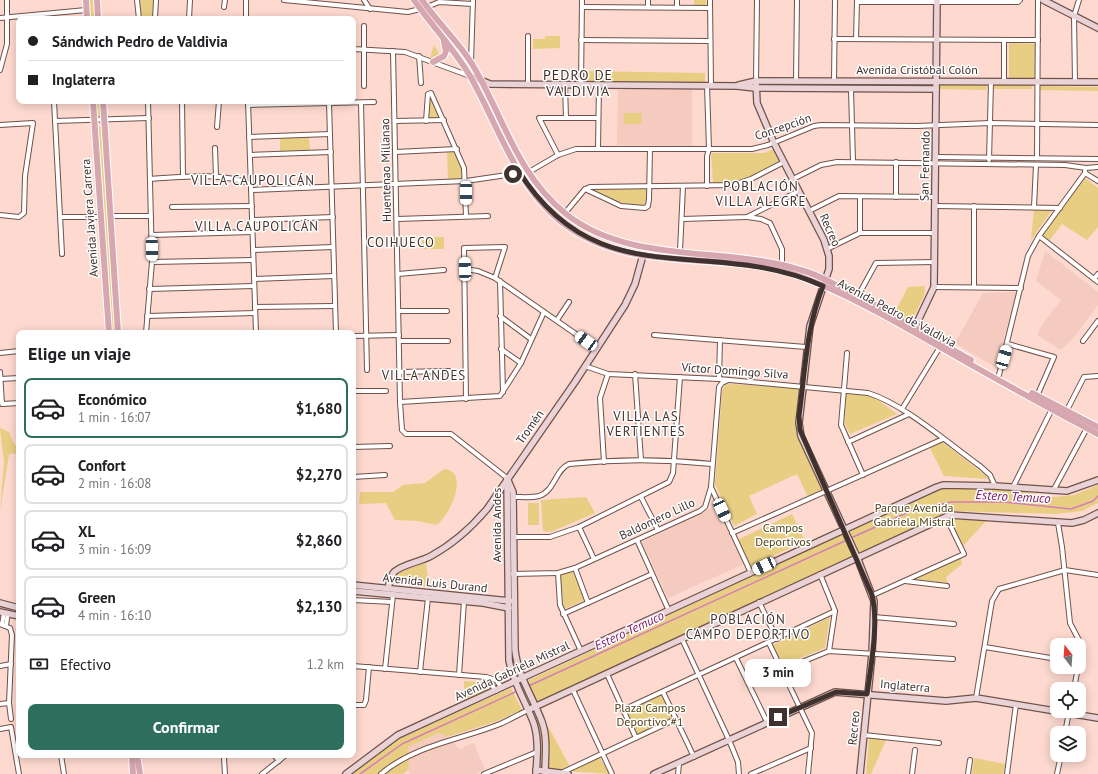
<!DOCTYPE html>
<html lang="es">
<meta charset="utf-8">
<style>
body{margin:0;font-family:"PT Sans",sans-serif;background:#f2f2f2;color:#202124;height:100vh;display:flex;flex-direction:column;font-size:15px;white-space:nowrap}
*{box-sizing:border-box;margin:0}
p{font-size:13px;color:#757577}
.icon{flex:none;width:22px;height:22px;fill:none;stroke:currentColor;stroke-width:2;stroke-linecap:round;stroke-linejoin:round}
.map{position:relative;flex:1;overflow:hidden}
.details{position:absolute;left:16px;top:330px;width:340px;height:428px;display:flex;flex-direction:column;background:#fff;border-radius:8px;box-shadow:0 2px 10px #0003}
.details>*{flex:none}
.top-card{position:absolute;left:16px;top:16px;width:340px;height:88px;border-radius:8px;box-shadow:0 2px 10px #0003;display:grid;align-content:center;height:88px;padding:0 12px;background:#fff}
.needle{width:26px;rotate:343deg}
.controls{position:absolute;left:1050px;top:638px;display:grid;gap:8px}
.controls a{display:grid;place-items:center;width:36px;height:36px;border-radius:8px;background:#fff;box-shadow:0 2px 10px #0003;font-size:20px}
.end{position:absolute;width:18px;height:18px;margin:-9px;border:5px solid #3f312e;background:#fff;box-shadow:0 0 0 2px #fff}
.from{border-radius:50%}
.bubble{position:absolute;height:28px;border-radius:8px;background:#fff;box-shadow:0 2px 10px #0003;font-size:13px;font-weight:700;line-height:28px;text-align:center}
.car{position:absolute;width:12px;height:24px;margin:-12px -6px;border-radius:5px;box-shadow:0 0 3px 1px #0007;background:linear-gradient(#fff 24%,#345 0 40%,#fff 0 76%,#345 0 86%,#fff 0)}
.top-card b{display:flex;align-items:center;gap:14px;height:38px;font-size:15px}
.top-card b+b{border-top:1px solid #e0e0e0}
.top-card i{width:10px;height:10px;background:#202124}
ul{padding:0;list-style:none}
li{display:flex;align-items:center;gap:12px;height:60px;margin:0 8px 6px;padding:0 4px;border:2px solid #e0e0e0;border-radius:8px}
li div{flex:1}
li b{display:block;font-size:15px}
li em{font-style:normal;font-weight:700}
li.active{border-color:#2d6e5d}
li>.icon{width:36px;height:36px;stroke-width:1.5}
h2{padding:0 12px;font-size:18px;line-height:48px}
.pay{display:flex;align-items:center;gap:10px;height:44px;padding:0 12px;font-size:15px}
.pay p{margin-inline-start:auto}
.cta{display:flex;gap:8px;margin-top:auto;padding:8px 12px}
.cta a{flex:1;height:46px;border-radius:8px;background:#2d6e5d;color:#fff;font-size:16px;font-weight:700;line-height:46px;text-align:center}
.map>svg:first-child{display:block}
.built{fill:#f5cbbf}
.green{fill:#e8ce83}
.lines{fill:none;stroke-linecap:round;stroke-linejoin:round}
.stream{stroke:#d37db5;stroke-width:1.5}
.street-casing{stroke:#70524a;stroke-width:6}
.secondary-casing{stroke:#70524a;stroke-width:8}
.primary-casing{stroke:#fff;stroke-width:8}
.street{stroke:#fff;stroke-width:4}
.secondary{stroke:#ead3d7;stroke-width:5.5}
.primary{stroke:#d6a7af;stroke-width:6}
.route{stroke:#3f312e;stroke-width:5}
.labels{text-anchor:middle;stroke-width:3;stroke-linejoin:round;paint-order:stroke}
.street-label{font-size:12px;fill:#3f312e;stroke:#fff}
.park-label{font-size:12px;fill:#514318;stroke:#fff}
.neighbourhood-label{font-size:13px;letter-spacing:1px;fill:#3f312e;stroke:#fff}
.water-label{font-size:13px;font-style:italic;fill:#811c66;stroke:#fff}
.quarter-label{font-size:14px;letter-spacing:1px;fill:#3f312e;stroke:#fff}
</style>
<div class="map">
<svg width="1098" height="774" viewBox="0 0 1098 774">
<rect width="100%" height="100%" fill="#fdd9cf"/>
<g class="built">
<polygon points="618,90 692,90 692,146 617,145"/>
<polygon points="1045,251 1098,292 1098,305 1074,337 1061,350 1037,335 1042,325 1061,300 1036,281"/>
<polygon points="1017,292 996,368 955,343 983,293"/>
<polygon points="716,506 744,564 668,598 642,542"/>
<polygon points="439,733 447,737 460,749 474,743 485,770 476,774 409,774 408,747"/>
</g>
<g class="green">
<polygon points="88,0 94,0 94,19 89,19"/>
<polygon points="140,0 153,0 152,19 141,19"/>
<rect x="694" y="0" width="12" height="6"/>
<polygon points="545,36 560,36 560,48 533,49 533,39 545,39"/>
<polygon points="1009,43 1035,44 1035,79 1009,79"/>
<polygon points="434,45 439,54 433,60 430,58"/>
<polygon points="583,71 705,73 705,84 583,83"/>
<polygon points="940,85 987,85 986,90 940,89"/>
<rect x="993" y="85" width="39" height="4"/>
<polygon points="1038,86 1098,87 1098,91 1038,90"/>
<polygon points="430,95 441,119 429,119"/>
<polygon points="95,101 100,101 101,118 96,118"/>
<polygon points="624,113 642,113 641,124 623,124"/>
<polygon points="103,126 116,333 111,333 97,127"/>
<polygon points="309,137 310,151 280,152 280,138"/>
<polygon points="774,149 780,163 739,183 713,183 711,153 764,153"/>
<polygon points="456,151 462,168 464,179 448,180 447,152"/>
<polygon points="1085,178 1098,188 1098,227 1087,240 1062,224 1049,241 1042,235"/>
<polygon points="591,188 647,188 645,205 643,207 625,205 591,191"/>
<polygon points="1034,209 1052,210 1031,240"/>
<rect x="422" y="237" width="22" height="12"/>
<polygon points="925,286 924,296 911,322 895,312 908,287"/>
<polygon points="730,384 799,388 796,422 799,438 823,490 808,497 797,474 749,496 757,514 734,526 715,484 722,390 725,385"/>
<polygon points="846,394 872,396 897,414 850,434 845,424"/>
<polygon points="0,428 9,432 13,442 19,449 19,455 12,453 9,455 0,511 4,462"/>
<polygon points="942,442 984,474 988,479 944,476 930,448"/>
<path d="M 444,469 C 471,471 449,518 436,525 L 418,521 L 395,520 L 386,503 L 359,504 L 360,492 L 393,492 L 403,485 L 425,483 Z"/>
<polygon points="1098,485 1098,503 1082,511 1056,514 953,511 857,554 537,703 527,681 939,489 986,488 1012,490 1054,497 1074,495"/>
<polygon points="586,497 595,513 551,532 543,531 541,500"/>
<rect x="528" y="503" width="11" height="22"/>
<polygon points="792,514 805,541 750,567 737,540"/>
<polygon points="950,519 986,521 963,546"/>
<polygon points="961,558 962,564 946,577 948,583 913,579"/>
<polygon points="426,563 429,587 394,582 396,575 399,572"/>
<polygon points="574,569 585,600 564,609 560,575"/>
<polygon points="830,617 825,648 783,665 773,645"/>
<polygon points="464,681 485,682 488,690 464,700"/>
<polygon points="511,688 522,710 495,722 447,737 439,733 408,747 409,769 403,774 350,774 396,740"/>
<polygon points="663,692 676,719 636,738 623,710"/>
<path d="M 537,716 C 544,733 543,749 542,767 L 539,767 L 533,717 Z"/>
<polygon points="548,726 569,765 562,769 549,769"/>
<polygon points="869,738 886,740 871,774 866,774"/>
<polygon points="599,756 609,774 566,771"/>
<polygon points="974,758 1005,764 1003,774 972,774"/>
</g>
<g class="lines">
<g class="stream">
<polyline points="851,538 911,511 951,502 1004,502 1071,509 1093,501 1098,496"/>
<polyline points="360,774 402,744 847,540"/>
</g>
<defs>
<g id="street">
<polyline points="137,0 139,19"/>
<polyline points="246,0 246,19"/>
<polyline points="284,0 408,12 420,9"/>
<polyline points="364,0 370,9"/>
<polyline points="710,0 711,85"/>
<polyline points="857,2 1018,2 1020,0"/>
<polyline points="224,7 225,0"/>
<polyline points="427,7 439,2 473,4"/>
<polyline points="582,7 710,8"/>
<polyline points="648,7 648,0"/>
<polyline points="677,7 677,0"/>
<polyline points="0,18 86,10"/>
<polyline points="155,19 156,0"/>
<polyline points="189,19 190,0"/>
<polyline points="834,39 1038,40"/>
<polyline points="856,39 857,1"/>
<polyline points="581,40 710,41"/>
<polyline points="353,49 405,52 470,76"/>
<polyline points="393,51 400,402 402,430 406,434 451,434 507,478"/>
<polyline points="419,56 421,83"/>
<polyline points="471,62 473,0"/>
<polyline points="0,70 7,44 7,0"/>
<polyline points="756,81 757,0"/>
<polyline points="796,81 797,0"/>
<polyline points="834,81 835,0"/>
<polyline points="1004,82 1004,41"/>
<polyline points="1075,82 1074,16 1079,0"/>
<polyline points="528,85 528,36"/>
<polyline points="565,85 566,118"/>
<polyline points="581,85 582,0"/>
<polyline points="707,85 709,149 707,156 707,186"/>
<polyline points="364,86 364,26"/>
<polyline points="851,89 853,162"/>
<polyline points="54,101 62,254"/>
<polyline points="182,101 183,177"/>
<polyline points="248,101 256,333"/>
<polyline points="329,103 336,333"/>
<polyline points="361,103 367,370"/>
<polyline points="248,105 374,102"/>
<polyline points="55,121 149,118"/>
<polyline points="395,121 444,120"/>
<polyline points="426,121 428,94 431,93 464,168 466,216"/>
<polyline points="0,125 33,123 25,176 24,213 19,217 0,215"/>
<polyline points="217,127 219,101"/>
<polyline points="249,137 330,134"/>
<polyline points="215,148 216,177"/>
<polyline points="598,148 599,85"/>
<polyline points="395,152 457,149"/>
<polyline points="250,155 331,152"/>
<polyline points="558,155 539,118 598,118"/>
<polyline points="936,157 1098,159"/>
<polyline points="1037,158 1038,0"/>
<polyline points="989,160 991,82"/>
<polyline points="896,162 896,197"/>
<polyline points="1085,171 1085,173 1098,181"/>
<polyline points="529,172 558,155 576,149 752,149 768,145 814,126 821,125 917,126 990,123 1098,125"/>
<path d="M 150,179 C 182,177 220,172 251,184"/>
<polyline points="793,179 821,165 837,162 1065,165 1086,168 1098,167"/>
<polyline points="585,189 621,206 645,208 648,206 649,199 650,149"/>
<polyline points="251,190 466,181 507,175 519,171"/>
<polyline points="860,197 860,233"/>
<polyline points="935,206 1060,208"/>
<polyline points="974,206 974,287"/>
<polyline points="172,207 252,206"/>
<polyline points="1034,207 1036,165"/>
<polyline points="809,211 839,196 935,197"/>
<polyline points="565,213 585,189 590,187 733,185 751,179 784,162"/>
<polyline points="111,216 151,216"/>
<polyline points="61,217 101,217"/>
<polyline points="747,217 761,219 770,223 782,249 782,265"/>
<polyline points="397,219 488,216"/>
<polyline points="682,219 747,217 799,191"/>
<polyline points="252,220 333,217"/>
<polyline points="152,235 252,232"/>
<polyline points="1039,236 1098,282"/>
<polyline points="827,249 860,233 935,233"/>
<polyline points="253,250 333,247"/>
<polyline points="680,251 683,186"/>
<polyline points="152,262 253,260"/>
<polyline points="465,269 478,271 495,278 596,348"/>
<polyline points="398,274 444,270"/>
<polyline points="254,279 334,276"/>
<polyline points="1094,279 1098,274"/>
<polyline points="500,281 503,392"/>
<polyline points="934,287 1021,288"/>
<polyline points="149,289 254,286"/>
<polyline points="858,296 876,263 935,262"/>
<polyline points="255,307 335,306"/>
<polyline points="399,311 447,311"/>
<polyline points="147,316 255,313"/>
<polyline points="500,316 531,339"/>
<polyline points="557,320 569,302"/>
<polyline points="146,333 152,262 148,101"/>
<polyline points="654,335 806,347"/>
<polyline points="353,336 399,335"/>
<polyline points="399,341 448,341"/>
<polyline points="1083,341 1098,321"/>
<polyline points="1008,344 1054,357 1037,396"/>
<polyline points="501,349 521,363"/>
<polyline points="0,353 19,351"/>
<polyline points="847,353 841,425 863,475"/>
<path d="M 585,366 L 608,374 L 719,379 L 868,393 C 904,404 948,443 980,466 L 990,475 L 995,486"/>
<polyline points="0,372 2,404 19,403"/>
<polyline points="400,372 449,371"/>
<polyline points="635,374 641,460"/>
<polyline points="999,375 1028,256 1039,236 1085,173"/>
<polyline points="0,379 19,378"/>
<polyline points="719,379 720,340"/>
<polyline points="353,391 386,391"/>
<polyline points="466,399 464,248 505,247 495,278"/>
<polyline points="400,402 500,396 521,363 544,312"/>
<polyline points="902,409 940,347"/>
<polyline points="1066,412 1084,377 1098,376"/>
<polyline points="848,442 909,414"/>
<polyline points="353,447 390,446"/>
<polyline points="604,462 600,398 608,374"/>
<polyline points="353,477 385,475"/>
<polyline points="711,487 751,573"/>
<polyline points="1013,487 1052,409"/>
<polyline points="1053,491 1087,428"/>
<path d="M 514,497 C 522,497 531,498 539,496 C 555,491 555,470 569,464 C 617,459 664,459 712,464"/>
<polyline points="641,497 658,530"/>
<polyline points="1058,523 1062,547 1070,623 1082,646 1079,661"/>
<polyline points="579,527 594,559"/>
<polyline points="732,533 943,439"/>
<polyline points="514,537 550,537 579,527 669,482 673,473 680,377"/>
<polyline points="637,540 669,611"/>
<polyline points="575,568 588,603"/>
<polyline points="558,573 560,605 581,651"/>
<polyline points="513,574 558,573 575,568 700,511 705,507 711,487 719,387 722,383 728,380"/>
<polyline points="820,574 835,611 829,651"/>
<polyline points="905,581 947,586"/>
<polyline points="873,595 964,554 946,517"/>
<polyline points="353,600 392,602"/>
<polyline points="759,602 777,639"/>
<polyline points="563,614 652,574"/>
<polyline points="874,617 954,624"/>
<polyline points="0,624 10,628 12,635 9,703 11,719"/>
<polyline points="2,624 4,613"/>
<polyline points="6,625 8,613"/>
<polyline points="682,639 729,740 738,762 739,774"/>
<polyline points="769,643 812,733 808,774"/>
<polyline points="985,647 1057,659"/>
<polyline points="736,658 767,722"/>
<polyline points="0,666 11,664"/>
<polyline points="353,666 486,677 496,680 502,688"/>
<polyline points="385,669 393,595"/>
<polyline points="782,670 829,651 953,659"/>
<polyline points="420,672 428,598"/>
<polyline points="607,674 636,738"/>
<polyline points="459,675 464,601"/>
<polyline points="487,678 496,691"/>
<polyline points="1074,689 1078,667"/>
<polyline points="573,690 612,774"/>
<polyline points="663,692 694,757"/>
<polyline points="976,698 992,601 999,589 1065,570 1098,575"/>
<polyline points="0,704 9,703"/>
<polyline points="353,705 364,705 366,700 369,667"/>
<polyline points="623,710 835,611"/>
<polyline points="0,729 11,727 19,774"/>
<polyline points="1065,733 1069,712"/>
<polyline points="864,735 939,743"/>
<polyline points="61,755 64,774"/>
<polyline points="274,755 279,761"/>
<polyline points="561,773 676,719"/>
<polyline points="225,774 224,758 226,755"/>
<polyline points="262,774 286,755"/>
<path d="M 381,774 C 415,745 460,740 500,724 C 509,720 518,715 528,710"/>
<polyline points="484,774 537,752"/>
<polyline points="678,774 679,764"/>
<polyline points="751,774 811,748"/>
<polyline points="912,774 915,750"/>
<polyline points="968,774 970,760"/>
<polyline points="1007,774 1016,704"/>
<polyline points="1057,774 1061,755"/>
</g>
<g id="secondary">
<polyline points="1043,0 1098,28"/>
<polyline points="470,76 490,84 737,86 755,88 936,89"/>
<polyline points="756,81 757,103 774,143 824,240 829,256 829,269 810,326 799,423 801,436 857,557 874,601 872,654 860,774"/>
<polyline points="739,85 756,81 1098,82"/>
<polyline points="915,327 934,287 937,0"/>
<path d="M 507,478 L 513,492 L 515,650 C 518,677 533,697 542,722 C 548,738 545,757 545,774"/>
<path d="M 507,479 L 509,660 C 513,683 526,702 534,724 C 539,740 537,758 536,774"/>
<polyline points="353,585 510,601"/>
<path d="M 388,589 C 389,583 390,577 394,572 C 403,564 420,562 431,556 C 453,544 471,528 487,509 L 575,382 L 625,305 L 635,284 L 643,255"/>
<polyline points="353,591 483,603 509,608"/>
<polyline points="0,603 19,608"/>
<polyline points="0,612 19,616"/>
<polyline points="528,710 950,515 1072,523 1084,520 1098,513"/>
<polyline points="536,770 568,774"/>
<polyline points="346,774 398,735 937,487 943,485 995,486 1067,491 1098,480"/>
<polyline points="654,774 835,692 946,701 976,698 1098,718"/>
</g>
<g id="primary">
<polyline points="86,0 87,19"/>
<polyline points="97,0 98,19"/>
<path d="M 414,0 C 432,26 454,49 470,76 C 498,125 515,184 560,221 C 630,277 720,248 799,276 C 848,294 895,321 940,347 C 992,377 1045,406 1098,434"/>
<path d="M 422,0 C 437,22 458,41 472,64 C 503,115 516,174 566,214 C 630,265 726,246 801,270 C 817,274 831,283 846,290 C 889,311 929,337 971,360"/>
<polyline points="433,62 444,56 446,51 444,42"/>
<polyline points="93,101 109,333"/>
<polyline points="103,101 118,333"/>
<polyline points="1032,393 1098,427"/>
<polyline points="132,755 133,774"/>
<polyline points="137,755 140,774"/>
</g>
</defs>
<use href="#street" class="street-casing"/>
<use href="#secondary" class="secondary-casing"/>
<use href="#primary" class="primary-casing"/>
<use href="#street" class="street"/>
<use href="#secondary" class="secondary"/>
<use href="#primary" class="primary"/>
</g>
<g class="lines">
<path class="route" d="M 513,174 L 518,170 C 599,299 708,234 823,286 C 806,328 805,372 799,416 L 800,430 L 872,595 C 879,622 871,666 867,694 L 836,692 L 778,717"/>
</g>
<g class="labels">
<g class="street-label">
<text x="917" y="74">Avenida Cristóbal Colón</text>
<text transform="translate(783 127) rotate(-19)" y="4">Concepción</text>
<text transform="translate(925 166) rotate(-89)" y="4">San Fernando</text>
<text transform="translate(386 170) rotate(-91)" y="4">Huentenao Millanao</text>
<text transform="translate(90 218) rotate(-94)" y="4">Avenida Javiera Carrera</text>
<text transform="translate(830 230) rotate(66)" y="4">Recreo</text>
<text transform="translate(897 313) rotate(28)" y="4">Avenida Pedro de Valdivia</text>
<text transform="translate(735 371) rotate(4)" y="4">Víctor Domingo Silva</text>
<text transform="translate(530 427) rotate(-55)" y="4">Tromén</text>
<text transform="translate(657 519) rotate(-25)" y="4">Baldomero Lillo</text>
<text transform="translate(497 525) rotate(-90)" y="4">Avenida Andes</text>
<text transform="translate(435 583) rotate(6)" y="4">Avenida Luis Durand</text>
<text transform="translate(512 671) rotate(-25)" y="4">Avenida Gabriela Mistral</text>
<text transform="translate(905 686) rotate(5)" y="4">Inglaterra</text>
<text transform="translate(854 728) rotate(-85)" y="4">Recreo</text>
</g>
<g class="park-label">
<text x="914" y="512">Parque Avenida<tspan x="914" dy="14">Gabriela Mistral</tspan></text>
<text x="783" y="532">Campos<tspan x="783" dy="14">Deportivos</tspan></text>
<text x="650" y="712">Plaza Campos<tspan x="650" dy="14">Deportivo #1</tspan></text>
</g>
<g class="neighbourhood-label">
<text x="253" y="185">VILLA CAUPOLICÁN</text>
<text x="761" y="191">POBLACIÓN<tspan x="761" dy="15">VILLA ALEGRE</tspan></text>
<text x="257" y="231">VILLA CAUPOLICÁN</text>
<text x="401" y="247">COIHUECO</text>
<text x="424" y="380">VILLA ANDES</text>
<text x="646" y="421">VILLA LAS<tspan x="646" dy="15">VERTIENTES</tspan></text>
<text x="748" y="624">POBLACIÓN<tspan x="748" dy="15">CAMPO DEPORTIVO</tspan></text>
</g>
<g class="water-label">
<text transform="translate(1013 496) rotate(3)" y="5">Estero Temuco</text>
<text transform="translate(629 630) rotate(-25)" y="5">Estero Temuco</text>
</g>
<g class="quarter-label">
<text x="578" y="80">PEDRO DE<tspan x="578" dy="16">VALDIVIA</tspan></text>
</g>
</g>
</svg>
<div class="controls">
<a><svg class="needle" viewBox="-14 -14 28 28"><path d="M0-13l5 13h-10z" fill="#e53935"/><path d="M0 13l5-13h-10z" fill="#757577"/></svg></a>
<a><svg class="icon" aria-label="locate" viewBox="0 0 24 24"><circle cx="12" cy="12" r="6"/><path d="M12 2v4M12 18v4M2 12h4M18 12h4"/></svg></a>
<a><svg class="icon" aria-label="layers" viewBox="0 0 24 24"><path d="M12 4l9 5-9 5-9-5zM3 14l9 5 9-5"/></svg></a>
</div>
<i class="end from" style="left:513px;top:174px"></i>
<i class="end" style="left:778px;top:717px"></i>
<div class="bubble" style="left:745px;top:659px;width:66px">3 min</div>
<i class="car" style="left:466px;top:193px;rotate:180deg"></i>
<i class="car" style="left:152px;top:249px;rotate:179deg"></i>
<i class="car" style="left:465px;top:269px;rotate:358deg"></i>
<i class="car" style="left:586px;top:341px;rotate:305deg"></i>
<i class="car" style="left:1004px;top:357px;rotate:16deg"></i>
<i class="car" style="left:722px;top:510px;rotate:155deg"></i>
<i class="car" style="left:764px;top:566px;rotate:245deg"></i>
<div class="top-card">
<b><i class="from"></i>Sándwich Pedro de Valdivia</b>
<b><i></i>Inglaterra</b>
</div>
<section class="details">
<h2>Elige un viaje</h2>
<ul>
<li class="active"><svg class="icon" aria-label="car" viewBox="0 0 24 24"><path d="M5 17H2v-5l4-1 3-4h7l3 4 3 1v5h-3M9 17h6M6 11h13"/><circle cx="7" cy="17" r="2"/><circle cx="17" cy="17" r="2"/></svg><div><b>Económico</b><p>1 min · 16:07</p></div><em>$1,680</em></li>
<li><svg class="icon" aria-label="car" viewBox="0 0 24 24"><path d="M5 17H2v-5l4-1 3-4h7l3 4 3 1v5h-3M9 17h6M6 11h13"/><circle cx="7" cy="17" r="2"/><circle cx="17" cy="17" r="2"/></svg><div><b>Confort</b><p>2 min · 16:08</p></div><em>$2,270</em></li>
<li><svg class="icon" aria-label="car" viewBox="0 0 24 24"><path d="M5 17H2v-5l4-1 3-4h7l3 4 3 1v5h-3M9 17h6M6 11h13"/><circle cx="7" cy="17" r="2"/><circle cx="17" cy="17" r="2"/></svg><div><b>XL</b><p>3 min · 16:09</p></div><em>$2,860</em></li>
<li><svg class="icon" aria-label="car" viewBox="0 0 24 24"><path d="M5 17H2v-5l4-1 3-4h7l3 4 3 1v5h-3M9 17h6M6 11h13"/><circle cx="7" cy="17" r="2"/><circle cx="17" cy="17" r="2"/></svg><div><b>Green</b><p>4 min · 16:10</p></div><em>$2,130</em></li>
</ul>
<div class="pay"><svg class="icon" aria-label="cash" viewBox="0 0 24 24"><path d="M3 7h18v10H3z"/><circle cx="12" cy="12" r="2"/></svg>Efectivo<p>1.2 km</p></div>
<div class="cta"><a>Confirmar</a></div>
</section>
</div>
